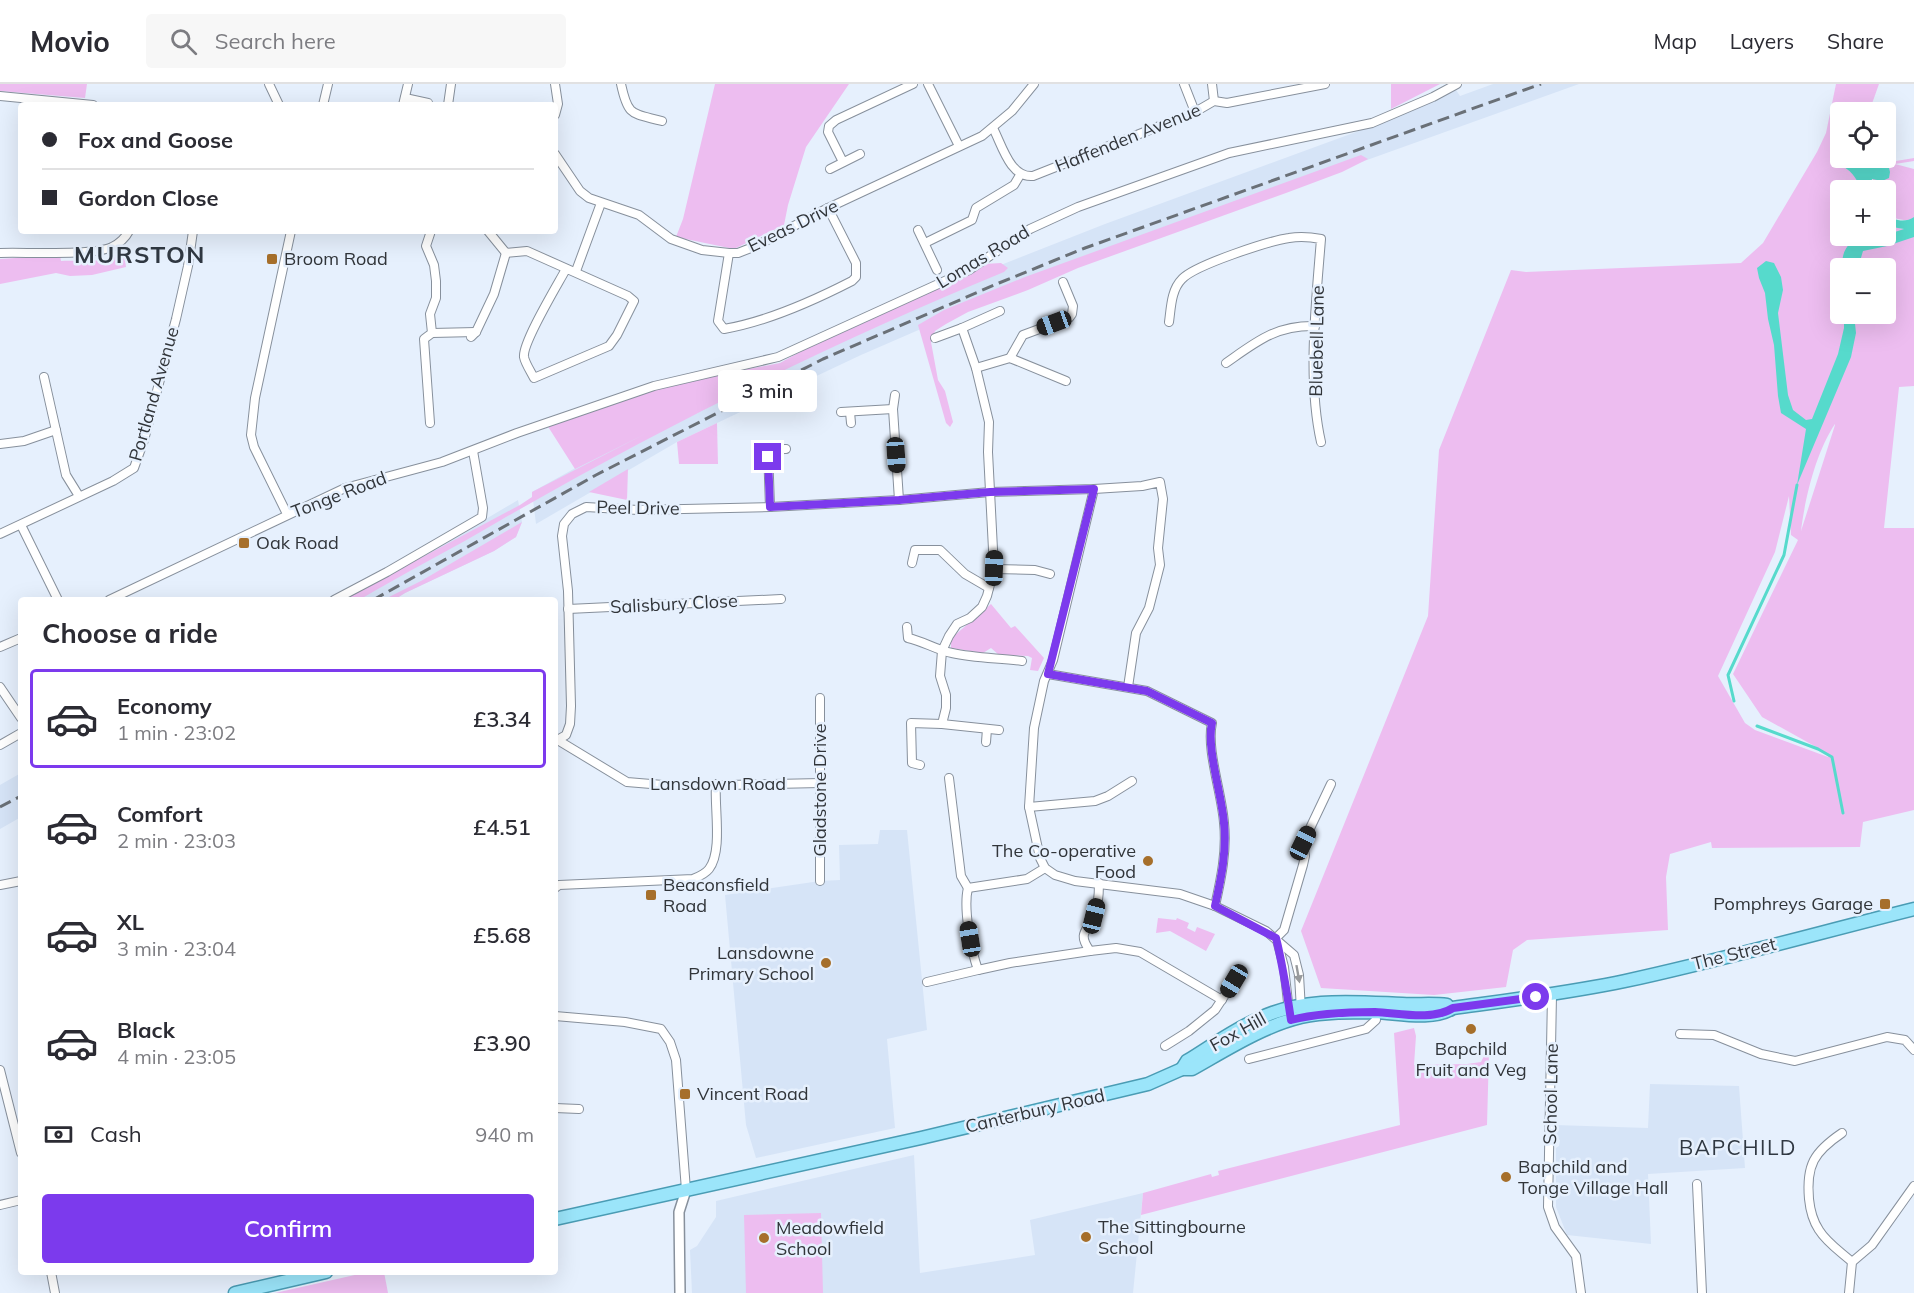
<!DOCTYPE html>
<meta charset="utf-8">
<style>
body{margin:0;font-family:Mulish,sans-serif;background:#f7f7f7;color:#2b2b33;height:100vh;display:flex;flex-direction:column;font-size:22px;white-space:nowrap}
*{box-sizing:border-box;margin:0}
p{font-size:20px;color:#7c7c81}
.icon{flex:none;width:33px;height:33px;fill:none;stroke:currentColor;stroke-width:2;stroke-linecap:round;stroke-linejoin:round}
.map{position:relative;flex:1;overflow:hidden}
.drawer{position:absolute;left:18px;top:513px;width:540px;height:678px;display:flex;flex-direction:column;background:#fff;border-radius:6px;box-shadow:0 6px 24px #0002}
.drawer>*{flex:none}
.hud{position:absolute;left:18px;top:18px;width:540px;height:132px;border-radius:6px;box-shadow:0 6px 24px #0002;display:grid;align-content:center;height:132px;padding:0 24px;background:#fff}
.buttons{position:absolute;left:1830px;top:18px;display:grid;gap:12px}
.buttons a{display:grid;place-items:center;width:66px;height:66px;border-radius:6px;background:#fff;box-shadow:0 6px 24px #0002;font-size:30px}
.end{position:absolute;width:27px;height:27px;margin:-14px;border:8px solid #7c3aed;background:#fff;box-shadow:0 0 0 3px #fff}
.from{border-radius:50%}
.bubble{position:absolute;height:42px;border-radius:6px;background:#fff;box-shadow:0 6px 24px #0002;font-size:20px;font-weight:600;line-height:42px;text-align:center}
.car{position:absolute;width:18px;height:36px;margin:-18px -9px;border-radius:8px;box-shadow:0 0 4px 2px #0007;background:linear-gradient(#222 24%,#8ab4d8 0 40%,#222 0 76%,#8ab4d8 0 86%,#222 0)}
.hud b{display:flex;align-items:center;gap:21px;height:57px;font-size:22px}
.hud b+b{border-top:2px solid #e1e1e2}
.hud i{width:15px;height:15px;background:#2b2b33}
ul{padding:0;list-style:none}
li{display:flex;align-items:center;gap:18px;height:99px;margin:0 12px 9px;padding:0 12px;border:3px solid transparent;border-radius:6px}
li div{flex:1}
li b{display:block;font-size:22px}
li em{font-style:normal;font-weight:600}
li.selected{border-color:#7c3aed}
li>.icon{width:54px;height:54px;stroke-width:1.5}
h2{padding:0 24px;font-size:27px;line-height:72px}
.pay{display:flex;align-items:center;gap:15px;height:66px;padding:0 24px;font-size:22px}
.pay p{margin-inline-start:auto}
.button{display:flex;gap:12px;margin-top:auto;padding:12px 24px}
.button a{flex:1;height:69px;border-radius:6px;background:#7c3aed;color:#fff;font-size:24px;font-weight:600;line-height:69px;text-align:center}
header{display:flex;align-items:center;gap:36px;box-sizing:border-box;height:84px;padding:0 30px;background:#fff;border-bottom:2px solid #e1e1e2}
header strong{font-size:28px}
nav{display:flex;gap:33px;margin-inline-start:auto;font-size:21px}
.search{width:420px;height:54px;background:#f7f7f7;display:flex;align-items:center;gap:15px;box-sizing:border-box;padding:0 21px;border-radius:6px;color:#7c7c81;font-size:22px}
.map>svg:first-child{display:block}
.built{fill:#d6e4f7}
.green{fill:#edbdf0;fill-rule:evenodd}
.water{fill:#56dacc}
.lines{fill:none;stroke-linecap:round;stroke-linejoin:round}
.stream{stroke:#56dacc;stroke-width:3}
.minor-casing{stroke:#87909c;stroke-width:10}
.tertiary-casing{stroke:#87909c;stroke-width:12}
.primary-casing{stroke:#4a9cb4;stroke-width:15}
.minor{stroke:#fff;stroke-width:8}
.tertiary{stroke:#fff;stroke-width:9}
.primary{stroke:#9be5fa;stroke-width:12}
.rail{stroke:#6a7077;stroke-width:3;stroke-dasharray:12 6;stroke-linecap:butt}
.oneway{fill:#989a9c}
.route{stroke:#7c3aed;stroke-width:8}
.poi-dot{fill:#a66f2b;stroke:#e6f0fd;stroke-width:2}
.labels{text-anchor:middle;stroke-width:5;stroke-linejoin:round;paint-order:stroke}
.street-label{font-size:18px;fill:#31353a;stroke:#e6f0fd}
.poi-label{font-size:18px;fill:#31353a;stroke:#e6f0fd;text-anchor:start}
.quarter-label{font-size:21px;letter-spacing:1.5px;fill:#303842;stroke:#e6f0fd}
.district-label{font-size:24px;font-weight:bold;letter-spacing:1.5px;fill:#303842;stroke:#e6f0fd}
</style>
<header>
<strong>Movio</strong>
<div class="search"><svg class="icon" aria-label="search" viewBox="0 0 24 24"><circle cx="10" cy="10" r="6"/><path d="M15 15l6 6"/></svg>Search here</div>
<nav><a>Map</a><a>Layers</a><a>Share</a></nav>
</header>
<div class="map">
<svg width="1914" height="1209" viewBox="0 0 1914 1209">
<rect width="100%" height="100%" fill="#e6f0fd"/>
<g class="built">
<polygon points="1493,0 1579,0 1166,148 983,218 861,271 677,358 536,440 532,408 590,376 851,245 988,186 1105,140 1356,48 1456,6 1460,12"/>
<polygon points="518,416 522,438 516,453 494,467 405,509 394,516 340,516 391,491"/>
<polygon points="21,689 21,733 0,745 0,701"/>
<polygon points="880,746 907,746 927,946 887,955 895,1044 756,1074 746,1041 725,811 820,797 840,796 839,761 878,760"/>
<polygon points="1650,1000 1739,1002 1745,1084 1648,1090 1651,1160 1567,1151 1556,1123 1556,1064 1559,1062 1560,1056 1556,1055 1555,1041 1648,1044"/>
<polygon points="914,1071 920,1189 1035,1171 1030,1136 1143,1109 1133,1209 692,1209 690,1166 697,1162 716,1133 716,1117"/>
</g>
<g class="green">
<polygon points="0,0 87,0 85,14 0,7"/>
<polygon points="715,0 849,0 806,63 788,121 784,141 734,165 676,153 683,135"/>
<polygon points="1391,0 1440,0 1391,25"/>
<path d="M 1836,0 L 1879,0 L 1869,28 L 1840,28 L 1840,74 L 1880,74 L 1896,77 L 1914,74 L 1914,77 L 1895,80 L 1914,85 L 1914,133 L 1909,137 L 1888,133 L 1886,130 L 1886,106 L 1876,106 L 1871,102 L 1877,81 L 1855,82 L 1849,77 L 1838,79 C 1851,87 1857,92 1861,106 L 1840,106 L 1840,152 L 1886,152 L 1886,142 L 1905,145 L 1914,152 L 1914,302 L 1899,303 L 1884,444 L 1914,444 L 1914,726 L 1863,738 L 1860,763 L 1712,764 L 1711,758 L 1670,770 L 1666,793 L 1668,846 L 1527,856 L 1513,866 L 1506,903 L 1434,911 L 1321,904 L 1301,847 L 1428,532 L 1439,366 L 1511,186 L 1526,188 L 1741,179 L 1763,159 L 1817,68 L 1826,49 ZM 1840,184 L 1886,184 L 1886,230 L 1840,230 ZM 1835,340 L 1835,341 L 1801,447 C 1805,414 1816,368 1835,340 ZM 1789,412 L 1791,451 L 1798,456 L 1733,590 L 1762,633 L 1827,669 L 1828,673 L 1755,646 L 1745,639 L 1718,592 L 1775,468 Z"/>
<polygon points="1361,71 1368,75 1342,88 1286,109 1078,184 1028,206 968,228 946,240 935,247 931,258 938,296 945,307 953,338 950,343 946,339 918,241 944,226 1025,193"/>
<path d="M 121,168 L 124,169 L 126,183 L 92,191 L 70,192 L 56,189 L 0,200 L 0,175 L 60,171 L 61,177 C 79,176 107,180 121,168 Z"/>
<path d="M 1001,179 L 1008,184 L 1004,188 C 831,259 663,343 501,436 C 454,464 406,488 359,516 L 342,516 L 520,421 L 532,413 L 532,408 L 645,350 L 575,385 L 547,341 L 669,300 L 780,279 L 807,264 L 931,207 L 984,180 Z"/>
<polygon points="717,339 718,380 679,380 677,358"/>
<polygon points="628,385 627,416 589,408"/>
<polygon points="522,438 516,453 494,467 405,509 394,516 383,516 421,497"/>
<polygon points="991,520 1011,544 1015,542 1044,574 1038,587 1030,586 1032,574 1028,572 999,571 991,564 983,569 951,564 951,557 955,551"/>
<polygon points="1158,834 1176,836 1177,834 1189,839 1187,844 1195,848 1197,843 1215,850 1206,867 1170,847 1156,849"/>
<polygon points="1414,944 1416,952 1414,981 1467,980 1481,978 1485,970 1489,968 1487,1041 1141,1131 1143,1109 1211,1090 1212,1093 1219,1091 1218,1087 1400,1041 1394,949"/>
<polygon points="821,1129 823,1209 746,1209 744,1131"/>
<polygon points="368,1188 384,1188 388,1209 275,1209"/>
</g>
<g class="water">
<path d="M 1843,74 L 1855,82 L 1888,80 L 1890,88 L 1889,94 L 1882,97 L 1872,95 L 1871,102 L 1876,106 L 1861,106 C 1856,92 1851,87 1838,79 Z"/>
<path d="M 1886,130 C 1893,137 1906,139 1914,133 L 1914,153 L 1887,162 L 1863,167 L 1858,184 L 1843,184 C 1841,173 1844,165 1852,157 L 1870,156 L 1904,145 L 1886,142 Z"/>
<polygon points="1766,177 1774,179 1781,193 1783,206 1778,229 1788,311 1793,326 1806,336 1812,335 1838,270 1844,244 1844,230 1854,230 1856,249 1851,273 1797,401 1806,345 1781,329 1778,312 1774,261 1768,235 1765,209 1759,194 1757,184"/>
</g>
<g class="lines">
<g class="stream">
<polyline points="1734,617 1728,591 1784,471 1797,401"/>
<polyline points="1757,642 1818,665 1832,673 1843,729"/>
</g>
<defs>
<g id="minor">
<polyline points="269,0 279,21"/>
<path d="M 621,0 C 628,33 632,29 662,37"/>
<polyline points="928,0 959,62"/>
<polyline points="1184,0 1195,28"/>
<polyline points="1212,0 1214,17"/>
<polyline points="0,12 93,21"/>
<polyline points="405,14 428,19"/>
<polyline points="323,21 328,0"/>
<polyline points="403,21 408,0"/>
<polyline points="448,21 451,0"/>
<polyline points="555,31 558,20 555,0"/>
<path d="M 993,44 C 1002,61 1010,94 1033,92 L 1195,28 L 1214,17 L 1227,19 L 1325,0"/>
<polyline points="555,70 580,107 589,114 639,131 671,155 702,166 729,169 738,169 756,162 828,124 982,52 1012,27 1034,0"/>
<polyline points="843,78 828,48 829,42 836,36 913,0"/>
<polyline points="830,85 860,70"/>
<polyline points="918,146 937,186"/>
<path d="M 488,147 L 506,169 L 527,167 L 628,212 L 634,217 L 617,251 L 609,262 L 534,294 C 531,288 525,279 524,273 C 522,259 558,200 566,185"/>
<polyline points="925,159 972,136 976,124 1014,101 1020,91"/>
<path d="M 0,169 C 24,168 94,172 112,163 C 119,160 126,153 129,147"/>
<path d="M 729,169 L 718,237 L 724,245 C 765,238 815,216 852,197 L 856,193 L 856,179 L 828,124"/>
<polyline points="576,187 601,119"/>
<path d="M 1169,238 C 1171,224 1171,206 1182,195 C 1195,181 1269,157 1289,154 C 1300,152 1311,153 1321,155 C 1316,218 1307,296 1321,358"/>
<polyline points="432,249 476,248"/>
<polyline points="471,253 476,248 494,210 506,169"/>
<polyline points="935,254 962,244"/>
<polyline points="1010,274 1023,251 1069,234 1072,230 1073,222 1063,198"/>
<path d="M 1226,279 C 1256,258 1276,241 1315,242"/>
<polyline points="976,284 962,244 1000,227"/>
<polyline points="44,293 66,391 79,412"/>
<polyline points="895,311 893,325 899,416"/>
<polyline points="841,328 893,325"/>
<polyline points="850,328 851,339"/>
<polyline points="430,339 424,255 432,249 430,230 436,214 436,197 434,181 426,162 431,147"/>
<polyline points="0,360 24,357 56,346"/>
<polyline points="768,365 770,423"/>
<polyline points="756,366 786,365"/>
<polyline points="1094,405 1053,576 1044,597 1034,644 1029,723 1040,774 1045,784 1055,791 1075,797 1180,810 1215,822 1266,847 1294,871 1299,891 1301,926"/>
<polyline points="287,430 254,363 251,351 255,314 291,147"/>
<polyline points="21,441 58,516"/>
<polyline points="0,450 113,397 134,384 144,356 176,235 188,182 193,147"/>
<polyline points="912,479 915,466 940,466 965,490 989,504"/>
<polyline points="994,485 1035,486 1050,490"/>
<polyline points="109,516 345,404 442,378 517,349 654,302 778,273 969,186 1030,145 1078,123 1229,69 1372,39 1433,13 1457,0"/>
<polyline points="334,516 387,488 482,433 483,424 473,367"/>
<polyline points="568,525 781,515"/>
<path d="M 907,543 L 908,554 C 923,557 936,566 952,569 C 974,574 999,574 1022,577"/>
<polyline points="0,563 21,554"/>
<path d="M 1048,590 L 1147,607 L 1212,639 C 1206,665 1222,710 1224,739 C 1227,767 1221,795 1215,822"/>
<polyline points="0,603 21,634"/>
<polyline points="999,646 942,640 946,624 946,611 940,592 942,567 949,552 957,540 970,534 982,523 987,512 994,485 988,368 989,338 976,284 1010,274 1066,297"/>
<polyline points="556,655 627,698 675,702 821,699"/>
<polyline points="559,655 566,651 570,640 571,622 568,507 562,452 564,440 572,430 586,423 638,426 770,423 899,416 990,408 1094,405 1142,402 1160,398 1163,415 1158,464 1160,481 1149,524 1136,549 1128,603"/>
<polyline points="986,658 987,645"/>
<polyline points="0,661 21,649"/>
<polyline points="920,681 912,679 911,639 942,640"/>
<polyline points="949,694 961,792 968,804"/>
<polyline points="1029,723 1095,717 1108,712 1132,697"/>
<polyline points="820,797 820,614"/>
<path d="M 1099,799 C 1099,810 1098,823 1094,833 C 1087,847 1077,849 1090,867 L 1116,864 L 1140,868 L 1222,916"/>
<polyline points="0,801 21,797"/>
<path d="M 555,804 L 559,801 L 693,795 C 698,793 705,790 709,785 C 723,767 714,723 716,700"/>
<path d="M 968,804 C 963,824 971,866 978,886 L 1010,879 L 1090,867"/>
<polyline points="968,804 1027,795 1045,784"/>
<polyline points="1276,854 1284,846 1303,781 1305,772 1303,759 1331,700"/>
<polyline points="1277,856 1284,883 1289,927"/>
<polyline points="927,898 978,886"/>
<polyline points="1552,911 1548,1123 1555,1143 1576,1172 1581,1209"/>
<polyline points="555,932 625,938 661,945 670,958 676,976 686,1106"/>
<polyline points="1680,950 1714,951 1761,970 1795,977 1887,953 1905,956 1914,966"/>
<polyline points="1165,962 1189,947 1215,926 1234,897"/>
<polyline points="1249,975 1366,945 1376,936 1375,926"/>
<polyline points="0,986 21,1069"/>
<polyline points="555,1024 579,1025"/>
<path d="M 1842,1049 C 1814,1068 1806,1081 1809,1115 C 1810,1125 1813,1137 1819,1146 C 1827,1159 1841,1168 1852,1178"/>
<polyline points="1697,1100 1702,1209"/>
<polyline points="0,1121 21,1116"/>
<polyline points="51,1188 55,1209"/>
<polyline points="1849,1209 1852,1178 1872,1161 1914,1102"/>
</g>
<polyline id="tertiary" points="680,1209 679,1128 686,1106"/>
<g id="primary">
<path d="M 1182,985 L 1187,977 C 1210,963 1233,946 1258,935 C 1303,913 1353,918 1402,920 C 1416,921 1433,919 1447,921"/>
<path d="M 555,1135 L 921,1054 L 1148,1000 L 1182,985 L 1192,985 C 1226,966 1263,942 1301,933 C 1325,928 1351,928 1375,928 C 1399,929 1432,937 1453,924 C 1511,916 1568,909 1625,897 C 1722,876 1818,849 1914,825"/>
<polyline points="235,1209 326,1188"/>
</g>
</defs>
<use href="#minor" class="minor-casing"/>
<use href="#tertiary" class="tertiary-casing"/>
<use href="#primary" class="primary-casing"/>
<use href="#minor" class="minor"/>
<use href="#tertiary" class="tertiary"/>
<use href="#primary" class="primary"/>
<g class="rail">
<polyline points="373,516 596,391 823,275 999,199 1085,164 1541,0"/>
<polyline points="0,723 21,712"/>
</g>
</g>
<defs><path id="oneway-solid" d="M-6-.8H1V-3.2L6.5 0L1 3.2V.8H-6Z" transform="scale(1.5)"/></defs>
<use class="oneway" href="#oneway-solid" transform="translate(1298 890) rotate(80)"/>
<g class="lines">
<path class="route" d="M 768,373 L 770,423 L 899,416 L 990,408 L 1094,405 L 1048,590 L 1147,607 L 1212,639 C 1206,664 1222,711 1224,739 C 1227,767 1221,795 1215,822 L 1276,854 C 1283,882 1287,909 1291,936 C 1318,929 1347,928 1375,928 C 1399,929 1432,937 1453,924 L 1536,913"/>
</g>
<g class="poi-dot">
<rect x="266" y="169" width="12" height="12" rx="3"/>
<rect x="238" y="453" width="12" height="12" rx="3"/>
<circle cx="1148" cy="777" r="6"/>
<rect x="645" y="805" width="12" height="12" rx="3"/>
<rect x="1879" y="814" width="12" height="12" rx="3"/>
<circle cx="826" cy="879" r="6"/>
<circle cx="1471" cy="945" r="6"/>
<rect x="679" y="1004" width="12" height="12" rx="3"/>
<circle cx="1506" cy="1093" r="6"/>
<circle cx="1086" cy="1153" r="6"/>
<circle cx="764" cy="1154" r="6"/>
</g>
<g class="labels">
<g class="street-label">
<text transform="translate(1128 54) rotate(-22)" y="6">Haffenden Avenue</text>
<text transform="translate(793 142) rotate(-26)" y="6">Eveas Drive</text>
<text transform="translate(983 173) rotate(-31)" y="6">Lomas Road</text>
<text transform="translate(1317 257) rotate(-89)" y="6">Bluebell Lane</text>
<text transform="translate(154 310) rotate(-74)" y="6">Portland Avenue</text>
<text transform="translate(339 411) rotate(-21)" y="6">Tonge Road</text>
<text transform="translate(638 424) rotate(1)" y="6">Peel Drive</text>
<text transform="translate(674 520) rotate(-3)" y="6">Salisbury Close</text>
<text x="718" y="706">Lansdown Road</text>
<text transform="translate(820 706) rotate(-90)" y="6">Gladstone Drive</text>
<text transform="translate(1734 870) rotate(-14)" y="6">The Street</text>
<text transform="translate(1238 948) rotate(-29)" y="6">Fox Hill</text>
<text transform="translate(1551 1010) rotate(-89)" y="6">School Lane</text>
<text transform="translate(1035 1027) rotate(-13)" y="6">Canterbury Road</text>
</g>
<g class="poi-label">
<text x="284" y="181">Broom Road</text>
<text x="256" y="465">Oak Road</text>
<text x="1136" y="773" text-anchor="end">The Co-operative<tspan x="1136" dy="21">Food</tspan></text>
<text x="663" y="807">Beaconsfield<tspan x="663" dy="21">Road</tspan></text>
<text x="1873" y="826" text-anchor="end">Pomphreys Garage</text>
<text x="814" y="875" text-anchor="end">Lansdowne<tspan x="814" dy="21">Primary School</tspan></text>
<text x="1471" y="971" text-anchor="middle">Bapchild<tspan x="1471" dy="21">Fruit and Veg</tspan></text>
<text x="697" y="1016">Vincent Road</text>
<text x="1518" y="1089">Bapchild and<tspan x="1518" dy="21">Tonge Village Hall</tspan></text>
<text x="1098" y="1149">The Sittingbourne<tspan x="1098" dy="21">School</tspan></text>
<text x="776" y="1150">Meadowfield<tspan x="776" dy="21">School</tspan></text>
</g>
<g class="quarter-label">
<text x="1738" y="1071">BAPCHILD</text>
</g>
<g class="district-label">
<text x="140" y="179">MURSTON</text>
</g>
</g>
</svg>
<div class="buttons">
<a><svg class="icon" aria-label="locate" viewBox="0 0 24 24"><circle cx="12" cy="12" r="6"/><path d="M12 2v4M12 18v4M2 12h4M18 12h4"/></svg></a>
<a>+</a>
<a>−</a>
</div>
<i class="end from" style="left:1536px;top:913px"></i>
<i class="end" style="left:768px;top:373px"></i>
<div class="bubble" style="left:718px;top:286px;width:99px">3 min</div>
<i class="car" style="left:1054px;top:239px;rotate:250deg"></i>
<i class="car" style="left:896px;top:371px;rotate:176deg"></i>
<i class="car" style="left:994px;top:484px;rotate:2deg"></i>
<i class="car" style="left:1303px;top:759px;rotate:26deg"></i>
<i class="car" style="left:1094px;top:832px;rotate:14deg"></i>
<i class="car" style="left:970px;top:855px;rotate:351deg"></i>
<i class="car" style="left:1234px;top:897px;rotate:211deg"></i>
<div class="hud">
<b><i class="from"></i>Fox and Goose</b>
<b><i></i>Gordon Close</b>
</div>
<section class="drawer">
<h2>Choose a ride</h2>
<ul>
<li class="selected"><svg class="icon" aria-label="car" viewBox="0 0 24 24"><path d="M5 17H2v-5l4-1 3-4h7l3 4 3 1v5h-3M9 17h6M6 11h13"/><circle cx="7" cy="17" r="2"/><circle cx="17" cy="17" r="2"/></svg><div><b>Economy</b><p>1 min · 23:02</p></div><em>£3.34</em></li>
<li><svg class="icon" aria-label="car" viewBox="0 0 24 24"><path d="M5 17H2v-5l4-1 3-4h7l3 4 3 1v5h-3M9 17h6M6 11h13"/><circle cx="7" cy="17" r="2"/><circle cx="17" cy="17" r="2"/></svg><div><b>Comfort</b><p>2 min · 23:03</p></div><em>£4.51</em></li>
<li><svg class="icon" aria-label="car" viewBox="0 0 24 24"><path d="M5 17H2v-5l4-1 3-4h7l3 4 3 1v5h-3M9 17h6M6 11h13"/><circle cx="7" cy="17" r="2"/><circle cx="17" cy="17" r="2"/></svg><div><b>XL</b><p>3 min · 23:04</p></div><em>£5.68</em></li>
<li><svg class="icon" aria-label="car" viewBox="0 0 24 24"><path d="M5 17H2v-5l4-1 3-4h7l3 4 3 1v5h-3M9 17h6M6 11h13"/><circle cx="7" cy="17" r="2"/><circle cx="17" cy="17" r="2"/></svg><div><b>Black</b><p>4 min · 23:05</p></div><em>£3.90</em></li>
</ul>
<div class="pay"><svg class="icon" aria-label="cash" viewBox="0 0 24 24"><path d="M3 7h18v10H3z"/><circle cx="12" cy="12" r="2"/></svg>Cash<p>940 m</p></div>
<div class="button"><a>Confirm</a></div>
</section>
</div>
